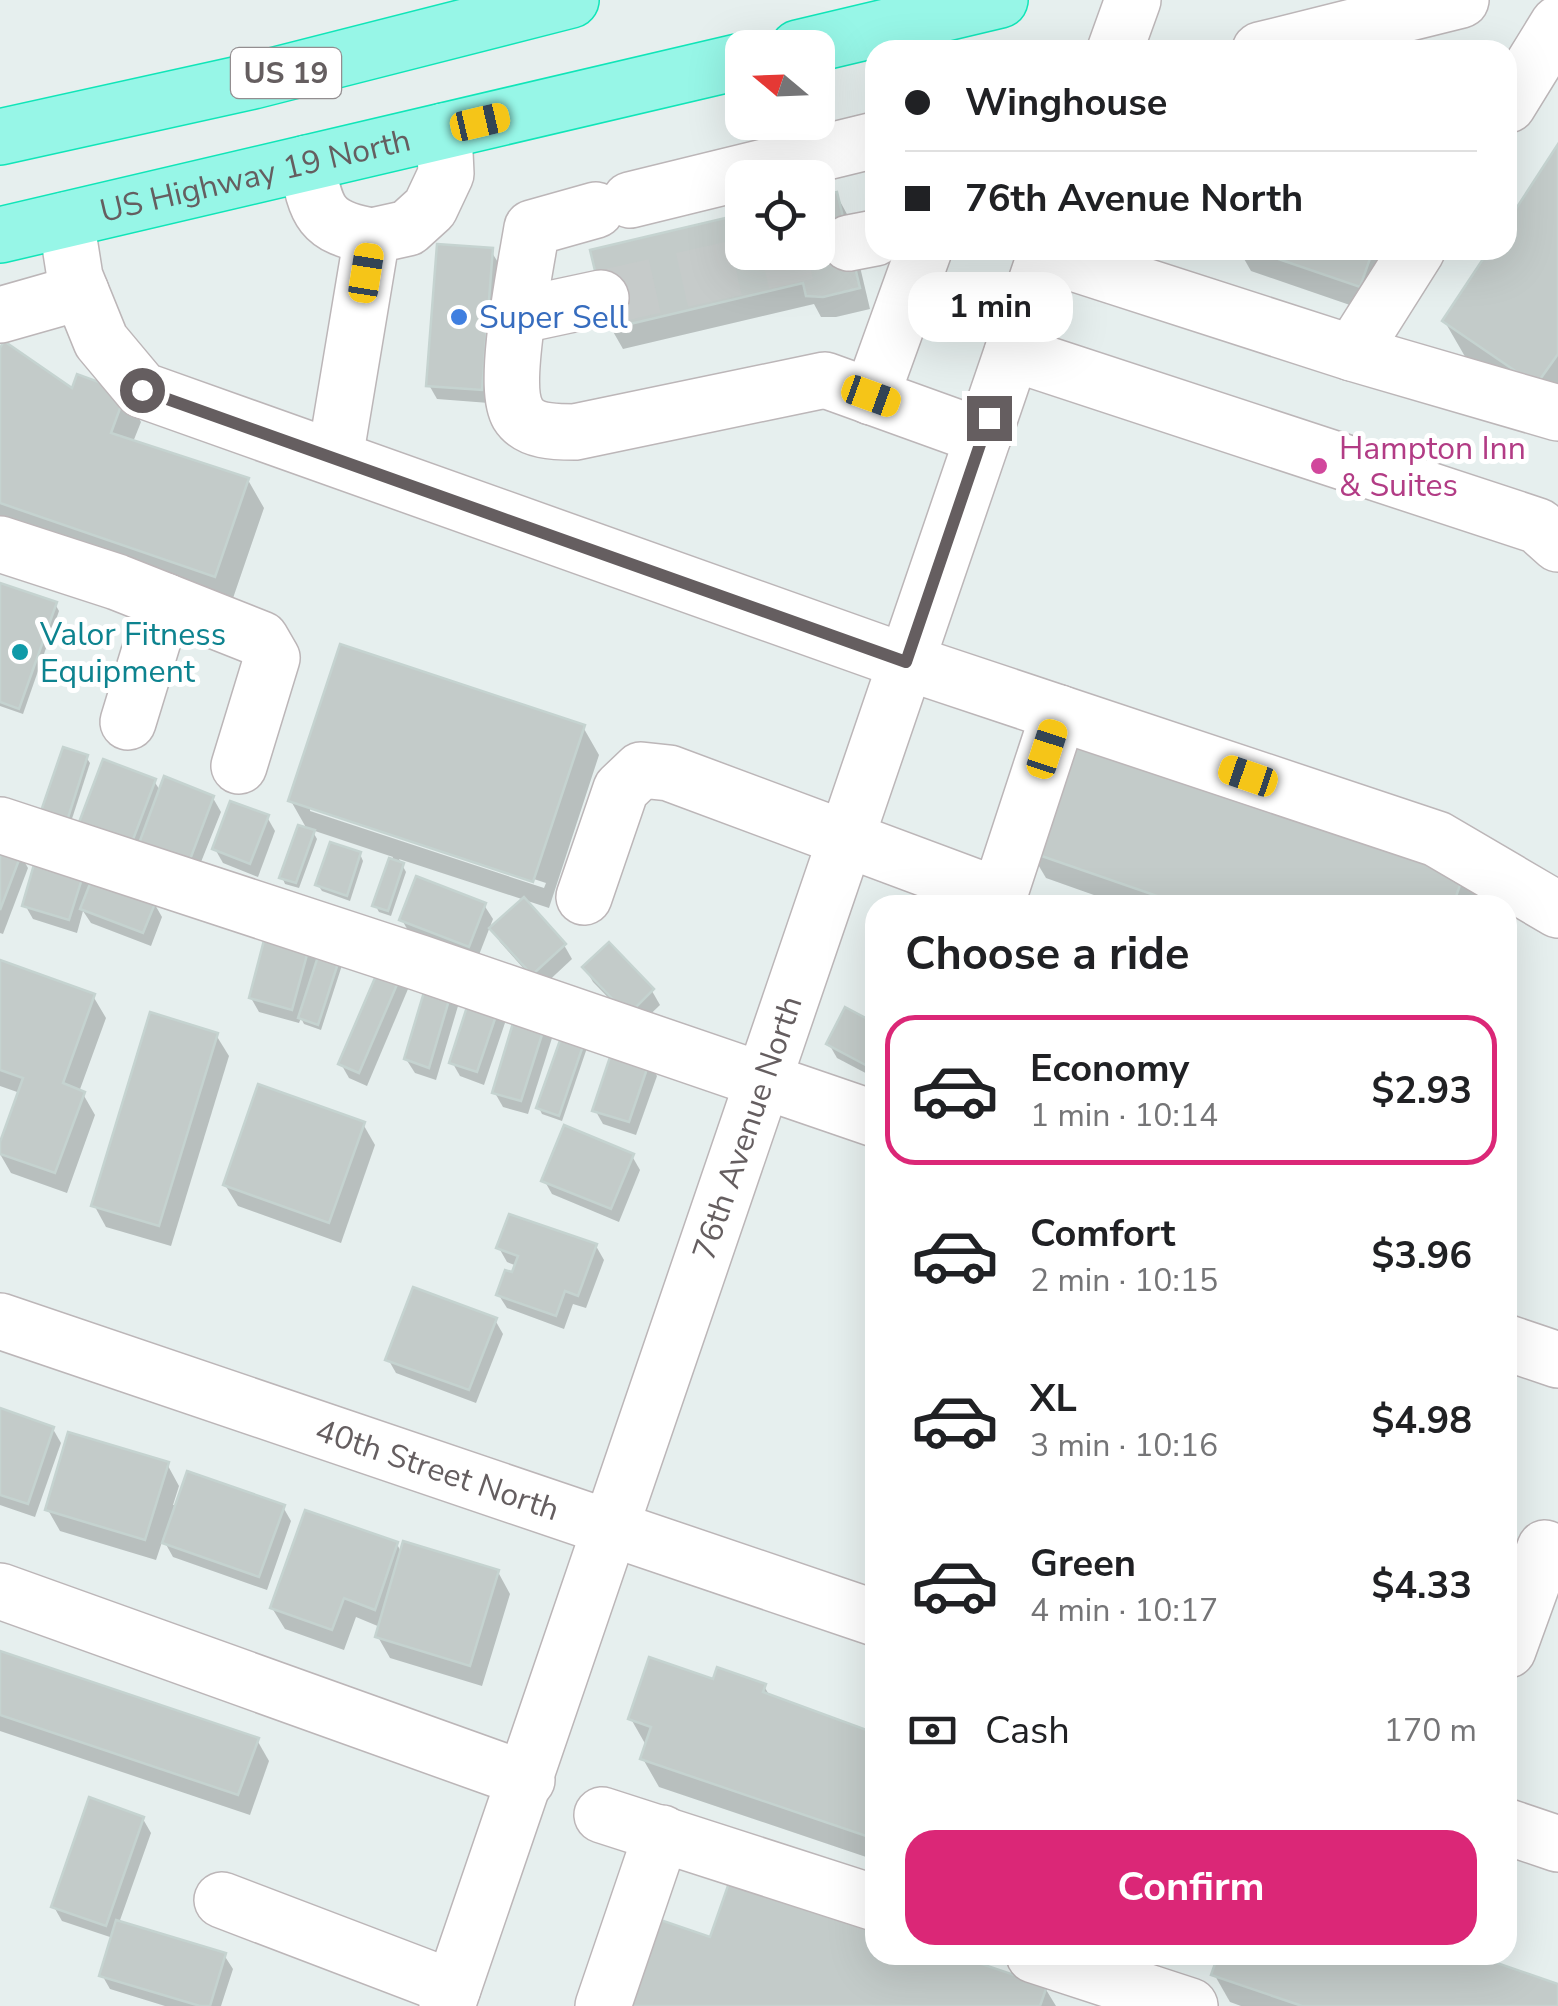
<!DOCTYPE html>
<meta charset="utf-8">
<style>
body{margin:0;font-family:"Nunito Sans",sans-serif;background:#f2f2f2;color:#202124;height:100vh;display:flex;flex-direction:column;font-size:38px;white-space:nowrap}
*{box-sizing:border-box;margin:0}
p{font-size:32px;color:#757577}
.icon{flex:none;width:55px;height:55px;fill:none;stroke:currentColor;stroke-width:2;stroke-linecap:round;stroke-linejoin:round}
.map{position:relative;flex:1;overflow:hidden}
.sheet{position:absolute;left:865px;top:895px;width:652px;height:1070px;display:flex;flex-direction:column;background:#fff;border-radius:30px;box-shadow:0 10px 40px #0002}
.sheet>*{flex:none}
.guide{position:absolute;left:865px;top:40px;width:652px;height:220px;border-radius:30px;box-shadow:0 10px 40px #0002;display:grid;align-content:center;height:220px;padding:0 40px;background:#fff}
.needle{width:65px;rotate:289deg}
.buttons{position:absolute;left:725px;top:30px;display:grid;gap:20px}
.buttons a{display:grid;place-items:center;width:110px;height:110px;border-radius:20px;background:#fff;box-shadow:0 10px 40px #0002;font-size:50px}
.end{position:absolute;width:45px;height:45px;margin:-22px;border:12px solid #655e60;background:#fff;box-shadow:0 0 0 5px #fff}
.from{border-radius:50%}
.bubble{position:absolute;height:70px;border-radius:30px;background:#fff;box-shadow:0 10px 40px #0002;font-size:32px;font-weight:700;line-height:70px;text-align:center}
.car{position:absolute;width:30px;height:60px;margin:-30px -15px;border-radius:12px;box-shadow:0 0 8px 2px #0007;background:linear-gradient(#f5c518 24%,#345 0 40%,#f5c518 0 76%,#345 0 86%,#f5c518 0)}
.guide b{display:flex;align-items:center;gap:35px;height:95px;font-size:38px}
.guide b+b{border-top:2px solid #e0e0e0}
.guide i{width:25px;height:25px;background:#202124}
ul{padding:0;list-style:none}
li{display:flex;align-items:center;gap:30px;height:150px;margin:0 20px 15px;padding:0 20px;border:5px solid transparent;border-radius:30px}
li div{flex:1}
li b{display:block;font-size:38px}
li em{font-style:normal;font-weight:700}
li.selected{border-color:#db2777}
li>.icon{width:90px;height:90px;stroke-width:1.5}
h2{padding:0 40px;font-size:45px;line-height:120px}
.pay{display:flex;align-items:center;gap:25px;height:110px;padding:0 40px;font-size:38px}
.pay p{margin-inline-start:auto}
.cta{display:flex;gap:20px;margin-top:auto;padding:20px 40px}
.cta a{flex:1;height:115px;border-radius:30px;background:#db2777;color:#fff;font-size:40px;font-weight:700;line-height:115px;text-align:center}
.map>svg:first-child{display:block}
.shadow{fill:#0003;fill-rule:evenodd}
.building{fill:#c3cbc9;stroke:#c5d3d0;stroke-width:2.5}
.lines{fill:none;stroke-linecap:round;stroke-linejoin:round}
.minor-tunnel{stroke:#c6cbca;stroke-width:55;stroke-dasharray:55 28;stroke-linecap:butt}
.minor-casing{stroke:#bcb6b8;stroke-width:58}
.highway-casing{stroke:#10e5b8;stroke-width:58}
.minor{stroke:#fff;stroke-width:55}
.highway{stroke:#97f6e7;stroke-width:55}
.route{stroke:#655e60;stroke-width:12}
.shop-dot{fill:#3f7fe0;stroke:#fff;stroke-width:4}
.hotel-dot{fill:#d1479c;stroke:#fff;stroke-width:4}
.culture-dot{fill:#0f9aa8;stroke:#fff;stroke-width:4}
.labels{text-anchor:middle;stroke-width:10;stroke-linejoin:round;paint-order:stroke}
.shield{fill:#fff;stroke:#938e90;stroke-width:2.5}
.shield-label{font-size:30px;font-weight:bold;fill:#655e60}
.street-label{font-size:32px;fill:#655e60;stroke:#fff}
.shop-label{font-size:32px;fill:#366cbe;stroke:#fff;text-anchor:start}
.hotel-label{font-size:32px;fill:#b23c85;stroke:#fff;text-anchor:start}
.culture-label{font-size:32px;fill:#0d838f;stroke:#fff;text-anchor:start}
</style>
<div class="map">
<svg width="1558" height="2006" viewBox="0 0 1558 2006">
<rect width="100%" height="100%" fill="#e6efee"/>
<g class="shadow">
<polygon points="1558,149 1558,422 1467,360 1445,322 1492,250 1508,250 1508,226"/>
<polygon points="836,194 848,216 870,309 836,317 821,317 814,304 623,349 611,328 593,251 742,216 742,252 818,252 818,199"/>
<polygon points="1239,250 1398,250 1376,314 1251,271"/>
<polygon points="491,251 499,264 489,403 437,399 429,385"/>
<polygon points="0,353 73,392 125,394 141,422 133,442 248,480 264,508 231,604 0,524"/>
<polygon points="0,585 55,604 59,611 23,714 0,706"/>
<path d="M 583,727 L 599,755 L 549,908 L 399,859 L 406,872 L 391,916 L 379,912 L 375,905 L 393,857 L 312,830 L 317,839 L 299,888 L 285,884 L 282,877 L 308,831 L 291,801 ZM 310,806 L 546,883 L 544,888 L 310,811 Z"/>
<polygon points="86,757 90,763 70,825 48,817"/>
<polygon points="154,781 161,792 213,798 221,812 195,877 89,838"/>
<polygon points="267,817 275,831 258,877 223,863 215,849"/>
<polygon points="0,847 20,854 28,868 3,934 0,933"/>
<polygon points="1030,851 1463,873 1479,900 1478,905 1122,905 1046,878"/>
<polygon points="360,854 363,861 350,901 322,891 318,885"/>
<polygon points="39,858 154,903 162,917 151,946 91,923 83,911 77,933 33,919 25,905"/>
<polygon points="484,905 493,919 477,960 410,934 402,920"/>
<polygon points="272,920 344,959 321,1030 304,1024 301,1018 299,1023 259,1012 251,998"/>
<polygon points="492,928 564,945 572,959 541,988 500,942"/>
<polygon points="609,945 652,991 660,1005 637,1027 593,982 585,968"/>
<polygon points="0,963 93,996 106,1018 79,1092 83,1094 95,1115 67,1193 11,1173 0,1154 20,1093 0,1086"/>
<polygon points="400,975 408,989 367,1086 349,1078 341,1064"/>
<polygon points="450,992 458,1006 436,1080 415,1073 406,1059"/>
<polygon points="500,1000 508,1014 484,1085 460,1076 452,1062"/>
<polygon points="544,1024 552,1038 528,1114 503,1107 495,1093"/>
<polygon points="875,1026 875,1078 837,1058 829,1044"/>
<polygon points="565,1032 588,1045 562,1121 542,1114 539,1108"/>
<polygon points="216,1035 229,1056 171,1246 106,1227 94,1205"/>
<polygon points="648,1062 657,1076 636,1135 603,1124 595,1110"/>
<polygon points="363,1124 375,1145 341,1243 238,1206 225,1185"/>
<polygon points="632,1156 640,1170 619,1222 552,1194 544,1180"/>
<polygon points="596,1246 604,1260 586,1308 573,1304 564,1329 507,1308 498,1294 514,1276 517,1266 507,1262 499,1248"/>
<polygon points="495,1320 503,1334 476,1403 396,1373 388,1359"/>
<polygon points="0,1411 53,1429 61,1443 35,1517 0,1505"/>
<polygon points="167,1464 179,1486 173,1505 283,1507 291,1521 267,1590 173,1557 163,1539 156,1560 60,1531 48,1510"/>
<polygon points="397,1544 402,1554 498,1572 510,1594 482,1686 390,1658 378,1637 380,1627 356,1617 344,1650 285,1629 272,1608"/>
<polygon points="0,1653 257,1740 269,1761 250,1815 0,1731"/>
<polygon points="715,1682 764,1686 771,1698 875,1735 875,1860 659,1787 643,1759 647,1747 631,1719"/>
<polygon points="143,1819 151,1833 119,1923 224,1955 233,1969 221,2006 165,2006 110,1989 102,1975 113,1938 62,1921 54,1907"/>
<polygon points="875,1931 875,1955 947,1955 1045,1988 1056,2006 623,2006 711,1940"/>
<polygon points="1221,1955 1467,1955 1558,1987 1558,2006 1241,2006 1230,2002 1214,1974"/>
</g>
<g class="building">
<polygon points="1558,144 1558,354 1536,385 1442,321 1489,250 1508,250 1508,221"/>
<polygon points="837,192 860,288 823,297 806,296 803,283 609,329 590,250 742,214 742,252 818,252 818,196"/>
<polygon points="437,244 493,248 482,390 426,386"/>
<polygon points="1252,250 1373,250 1360,287"/>
<polygon points="4,341 72,388 77,374 126,392 111,433 249,478 215,577 0,503 0,348"/>
<polygon points="0,583 57,602 19,709 0,702"/>
<polygon points="340,644 585,725 533,882 288,801"/>
<polygon points="1068,732 1465,871 1453,905 1183,905 1027,851"/>
<polygon points="63,747 88,755 67,821 41,811"/>
<polygon points="103,759 156,779 131,845 78,825"/>
<polygon points="164,776 214,796 188,865 138,846"/>
<polygon points="230,801 269,815 250,864 212,849"/>
<polygon points="298,825 315,830 296,883 279,878"/>
<polygon points="330,842 361,852 347,896 315,885"/>
<polygon points="0,844 22,852 0,910"/>
<polygon points="37,854 85,869 69,920 22,906"/>
<polygon points="389,858 404,863 388,911 372,906"/>
<polygon points="93,876 156,901 143,933 80,909"/>
<polygon points="416,876 486,903 469,947 399,920"/>
<polygon points="524,897 566,944 532,975 489,928"/>
<polygon points="270,917 314,929 292,1010 249,998"/>
<polygon points="609,942 654,989 628,1015 582,967"/>
<polygon points="322,944 342,951 318,1025 298,1018"/>
<polygon points="0,960 95,994 63,1083 85,1092 55,1173 0,1154 0,1142 23,1078 0,1070"/>
<polygon points="381,964 402,973 359,1073 338,1064"/>
<polygon points="427,982 452,990 429,1068 404,1059"/>
<polygon points="473,988 502,998 477,1072 449,1063"/>
<polygon points="845,1007 875,1023 875,1070 826,1044"/>
<polygon points="150,1012 218,1033 159,1226 91,1206"/>
<polygon points="516,1013 546,1022 521,1101 492,1093"/>
<polygon points="564,1029 586,1037 559,1116 536,1108"/>
<polygon points="613,1048 650,1060 629,1122 592,1111"/>
<polygon points="258,1084 365,1122 329,1223 223,1185"/>
<polygon points="564,1125 634,1154 611,1209 541,1181"/>
<polygon points="509,1214 597,1244 578,1296 565,1291 556,1316 496,1295 505,1270 512,1272 518,1256 496,1248"/>
<polygon points="413,1287 497,1318 469,1390 385,1360"/>
<polygon points="0,1408 54,1427 28,1504 0,1495"/>
<polygon points="68,1432 169,1462 145,1540 45,1510"/>
<polygon points="187,1471 285,1505 259,1577 162,1543"/>
<polygon points="305,1510 398,1542 375,1610 344,1598 332,1630 270,1608"/>
<polygon points="403,1541 499,1570 470,1666 375,1637"/>
<polygon points="0,1651 259,1738 238,1795 0,1715"/>
<polygon points="649,1657 713,1679 717,1667 766,1684 763,1692 875,1733 875,1839 640,1759 651,1727 628,1719"/>
<polygon points="89,1797 144,1817 106,1926 51,1907"/>
<polygon points="730,1880 875,1929 875,1955 955,1955 1047,1986 1040,2006 620,2006 652,1917 710,1937"/>
<polygon points="116,1920 226,1953 210,2006 200,2006 99,1976"/>
<polygon points="1218,1955 1474,1955 1558,1984 1558,2006 1302,2006 1211,1975"/>
</g>
<g class="lines">
<polyline class="minor-tunnel" points="601,298 807,252"/>
<defs>
<g id="minor">
<polyline points="1115,50 1133,0"/>
<polyline points="1260,50 1461,0"/>
<polyline points="1508,105 1558,24"/>
<path d="M 307,163 C 316,212 320,227 372,236"/>
<polyline points="630,200 875,140"/>
<path d="M 596,210 L 532,228 C 526,265 501,385 518,414 C 529,432 556,432 575,432 L 825,380 L 983,437"/>
<polyline points="66,220 75,277 101,341 142,390 906,662 1437,839 1558,910"/>
<polyline points="849,243 875,238"/>
<polyline points="1045,254 1352,353 1417,250"/>
<polyline points="0,315 81,292"/>
<polyline points="517,316 601,298"/>
<polyline points="1012,353 1538,526 1558,544"/>
<polyline points="1352,353 1558,413"/>
<polyline points="871,397 924,250"/>
<polyline points="335,458 372,236 408,228 430,208 446,174 444,131"/>
<polyline points="0,544 117,582 261,639 272,658 239,766"/>
<polyline points="128,722 165,601"/>
<polyline points="0,825 420,963 875,1119"/>
<polyline points="584,897 621,789 641,770 669,773 999,896 1059,713"/>
<path id="s1" d="M 0,1321 L 875,1618"/>
<polyline points="1508,1343 1558,1360"/>
<polyline points="0,1591 527,1780"/>
<polyline points="1508,1650 1545,1548"/>
<polyline points="602,1815 875,1903"/>
<polyline points="1508,1827 1558,1844"/>
<polyline points="222,1900 453,1988"/>
<polyline points="1034,1955 1190,2006"/>
<path id="s2" d="M 447,2006 L 1047,250"/>
<polyline points="603,2006 662,1833"/>
</g>
<g id="highway">
<polyline points="798,48 1000,0"/>
<polyline points="0,137 253,81 571,0"/>
<path id="s3" d="M 0,235 L 742,61"/>
</g>
</defs>
<use href="#minor" class="minor-casing"/>
<use href="#highway" class="highway-casing"/>
<use href="#minor" class="minor"/>
<use href="#highway" class="highway"/>
</g>
<g class="lines">
<polyline class="route" points="142,390 906,662 989,418"/>
</g>
<circle class="shop-dot" cx="459" cy="317" r="10"/>
<circle class="hotel-dot" cx="1319" cy="466" r="10"/>
<circle class="culture-dot" cx="20" cy="652" r="10"/>
<g class="labels">
<rect class="shield" x="231" y="48" width="110" height="50" rx="8"/>
<g class="shield-label">
<text x="286" y="83">US 19</text>
</g>
<g class="street-label">
<text dy="11" stroke="none"><textPath href="#s3" startOffset="262">US Highway 19 North</textPath></text>
<text dy="11" stroke="none"><textPath href="#s2" startOffset="928">76th Avenue North</textPath></text>
<text dy="11" stroke="none"><textPath href="#s1" startOffset="462">40th Street North</textPath></text>
</g>
<g class="shop-label">
<text x="479" y="328">Super Sell</text>
</g>
<g class="hotel-label">
<text x="1339" y="459">Hampton Inn<tspan x="1339" dy="37">&amp; Suites</tspan></text>
</g>
<g class="culture-label">
<text x="40" y="645">Valor Fitness<tspan x="40" dy="37">Equipment</tspan></text>
</g>
</g>
</svg>
<div class="buttons">
<a><svg class="needle" viewBox="-14 -14 28 28"><path d="M0-13l5 13h-10z" fill="#e53935"/><path d="M0 13l5-13h-10z" fill="#757577"/></svg></a>
<a><svg class="icon" aria-label="locate" viewBox="0 0 24 24"><circle cx="12" cy="12" r="6"/><path d="M12 2v4M12 18v4M2 12h4M18 12h4"/></svg></a>
</div>
<i class="end from" style="left:142px;top:390px"></i>
<i class="end" style="left:989px;top:418px"></i>
<div class="bubble" style="left:908px;top:272px;width:165px">1 min</div>
<i class="car" style="left:480px;top:122px;rotate:77deg"></i>
<i class="car" style="left:366px;top:273px;rotate:9deg"></i>
<i class="car" style="left:871px;top:396px;rotate:110deg"></i>
<i class="car" style="left:1047px;top:749px;rotate:18deg"></i>
<i class="car" style="left:1248px;top:776px;rotate:289deg"></i>
<div class="guide">
<b><i class="from"></i>Winghouse</b>
<b><i></i>76th Avenue North</b>
</div>
<section class="sheet">
<h2>Choose a ride</h2>
<ul>
<li class="selected"><svg class="icon" aria-label="car" viewBox="0 0 24 24"><path d="M5 17H2v-5l4-1 3-4h7l3 4 3 1v5h-3M9 17h6M6 11h13"/><circle cx="7" cy="17" r="2"/><circle cx="17" cy="17" r="2"/></svg><div><b>Economy</b><p>1 min · 10:14</p></div><em>$2.93</em></li>
<li><svg class="icon" aria-label="car" viewBox="0 0 24 24"><path d="M5 17H2v-5l4-1 3-4h7l3 4 3 1v5h-3M9 17h6M6 11h13"/><circle cx="7" cy="17" r="2"/><circle cx="17" cy="17" r="2"/></svg><div><b>Comfort</b><p>2 min · 10:15</p></div><em>$3.96</em></li>
<li><svg class="icon" aria-label="car" viewBox="0 0 24 24"><path d="M5 17H2v-5l4-1 3-4h7l3 4 3 1v5h-3M9 17h6M6 11h13"/><circle cx="7" cy="17" r="2"/><circle cx="17" cy="17" r="2"/></svg><div><b>XL</b><p>3 min · 10:16</p></div><em>$4.98</em></li>
<li><svg class="icon" aria-label="car" viewBox="0 0 24 24"><path d="M5 17H2v-5l4-1 3-4h7l3 4 3 1v5h-3M9 17h6M6 11h13"/><circle cx="7" cy="17" r="2"/><circle cx="17" cy="17" r="2"/></svg><div><b>Green</b><p>4 min · 10:17</p></div><em>$4.33</em></li>
</ul>
<div class="pay"><svg class="icon" aria-label="cash" viewBox="0 0 24 24"><path d="M3 7h18v10H3z"/><circle cx="12" cy="12" r="2"/></svg>Cash<p>170 m</p></div>
<div class="cta"><a>Confirm</a></div>
</section>
</div>
